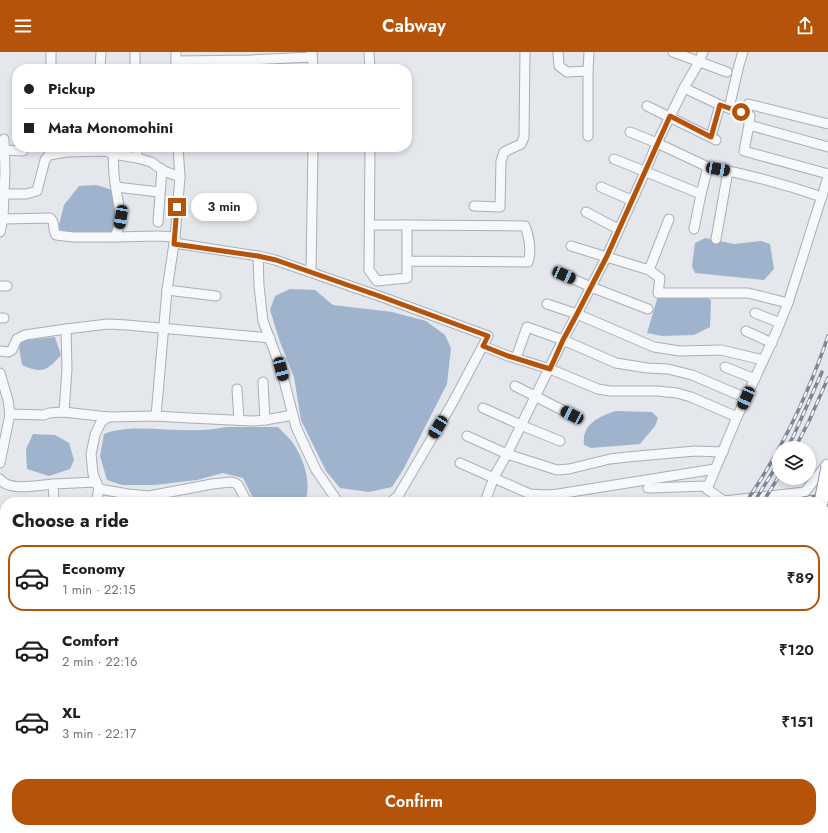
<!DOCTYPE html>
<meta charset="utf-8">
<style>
body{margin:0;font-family:Jost,sans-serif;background:#f6f6f6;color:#202124;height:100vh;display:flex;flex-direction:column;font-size:15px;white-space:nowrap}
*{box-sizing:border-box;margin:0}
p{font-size:13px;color:#757577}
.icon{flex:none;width:22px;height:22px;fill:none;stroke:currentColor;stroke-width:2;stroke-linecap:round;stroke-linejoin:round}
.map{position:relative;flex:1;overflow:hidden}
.details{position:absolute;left:0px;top:445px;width:828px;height:336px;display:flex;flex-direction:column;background:#fff;border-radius:16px 16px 0 0;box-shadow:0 2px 6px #0003}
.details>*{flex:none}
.top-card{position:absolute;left:12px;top:12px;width:400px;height:88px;border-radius:16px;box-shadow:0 2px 6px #0003;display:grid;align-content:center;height:88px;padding:0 12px;background:#fff}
.buttons{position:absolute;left:772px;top:389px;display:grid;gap:8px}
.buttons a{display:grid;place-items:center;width:44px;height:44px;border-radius:50%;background:#fff;box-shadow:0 2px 6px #0003;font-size:20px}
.end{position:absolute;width:18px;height:18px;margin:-9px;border:5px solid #b45309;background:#fff;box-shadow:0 0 0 2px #fff}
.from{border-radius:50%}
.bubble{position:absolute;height:28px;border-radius:14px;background:#fff;box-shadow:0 2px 6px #0003;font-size:13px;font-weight:600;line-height:28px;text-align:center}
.car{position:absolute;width:12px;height:24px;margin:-12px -6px;border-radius:5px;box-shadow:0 0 3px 1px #0007;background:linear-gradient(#222 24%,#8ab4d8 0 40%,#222 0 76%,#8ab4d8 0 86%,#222 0)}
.top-card b{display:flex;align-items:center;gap:14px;height:38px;font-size:15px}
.top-card b+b{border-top:1px solid #e0e0e0}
.top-card i{width:10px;height:10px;background:#202124}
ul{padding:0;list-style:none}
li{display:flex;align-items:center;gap:12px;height:66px;margin:0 8px 6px;padding:0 4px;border:2px solid transparent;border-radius:16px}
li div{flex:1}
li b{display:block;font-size:15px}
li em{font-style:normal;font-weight:600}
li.on{border-color:#b45309}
li>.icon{width:36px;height:36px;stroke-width:1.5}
h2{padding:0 12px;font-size:18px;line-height:48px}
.primary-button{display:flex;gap:8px;margin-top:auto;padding:8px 12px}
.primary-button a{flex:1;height:46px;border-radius:16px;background:#b45309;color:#fff;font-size:16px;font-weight:600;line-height:46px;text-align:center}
header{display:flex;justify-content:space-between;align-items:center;height:52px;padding:0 12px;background:#b45309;color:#fff;font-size:18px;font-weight:600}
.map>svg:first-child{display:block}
.water{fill:#9fb4cc}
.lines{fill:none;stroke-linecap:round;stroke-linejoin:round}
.canal{stroke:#9fb4cc;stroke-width:6}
.minor-casing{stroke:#a9aeb7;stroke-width:11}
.highway-casing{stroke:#8b94a3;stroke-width:15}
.minor{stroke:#f7f8fa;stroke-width:9}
.highway{stroke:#fff;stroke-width:13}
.rail-casing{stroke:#7d8696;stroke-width:3.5}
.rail{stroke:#f4f6f9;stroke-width:2;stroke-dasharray:6;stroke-linecap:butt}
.highway-bridge-casing{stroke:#8b94a3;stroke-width:15;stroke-linecap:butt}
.highway-bridge{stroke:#fff;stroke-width:13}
.route{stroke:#b45309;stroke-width:5}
</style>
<header><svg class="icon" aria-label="menu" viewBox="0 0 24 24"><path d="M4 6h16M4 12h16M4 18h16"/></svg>Cabway<svg class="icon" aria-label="share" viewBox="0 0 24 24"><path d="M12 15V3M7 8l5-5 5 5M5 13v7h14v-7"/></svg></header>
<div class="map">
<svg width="828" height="781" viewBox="0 0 828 781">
<rect width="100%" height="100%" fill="#e4e7ec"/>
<g class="water">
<path d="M 96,133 C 103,135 111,137 117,140 C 132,148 117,175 113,186 L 89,185 L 58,177 L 64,153 L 79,134 Z"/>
<polygon points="705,186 734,192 761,189 770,192 774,217 764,228 695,221 692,214 695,191"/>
<polygon points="290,237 315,238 333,253 392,260 426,269 445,283 451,296 447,332 403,418 392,435 369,440 340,436 326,419 301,368 294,325 280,290 270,258 275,244"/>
<polygon points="700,243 711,248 710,275 694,283 662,284 647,281 658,244"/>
<path d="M 55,285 L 61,303 C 47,319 42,322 22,313 L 18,289 Z"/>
<path d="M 616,359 L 652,360 L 658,366 L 655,374 L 640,392 L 591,396 L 584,393 C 581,372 600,364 616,359 Z"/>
<path d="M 227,375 L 278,375 C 283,380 289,386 293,391 C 304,407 312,432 305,450 L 255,450 L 243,426 L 223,421 L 197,428 L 155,433 L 122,433 L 107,428 L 100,404 L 104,382 C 130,371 171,380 200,378 C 209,378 218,376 227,375 Z"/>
<polygon points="33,382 55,383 69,391 74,408 70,417 49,424 27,417 26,397"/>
<polygon points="43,776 195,776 191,781 43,781"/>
</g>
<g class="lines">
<polyline class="canal" points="823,628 828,628"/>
<defs>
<g id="minor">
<polyline points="135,0 135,17"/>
<polyline points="312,0 313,17"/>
<polyline points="369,0 370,17"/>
<polyline points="558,0 559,14 567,20 588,19 589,0"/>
<polyline points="673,0 727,20"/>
<polyline points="176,9 251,8 312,5"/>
<polyline points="51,17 51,0"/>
<polyline points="100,17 101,0"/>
<polyline points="176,17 176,0"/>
<polyline points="684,36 720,53 750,64 749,73"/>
<polyline points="748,52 828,72"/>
<polyline points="647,54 716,88"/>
<polyline points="729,56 739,13 743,0"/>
<polyline points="630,80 657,91 708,115"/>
<polyline points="588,84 588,19"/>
<polyline points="711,85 720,53"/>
<path d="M 370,95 L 369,218 L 377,229 L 407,226 L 407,173 L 525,174 C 529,185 532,198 528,210 L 407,209"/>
<polyline points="828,95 749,73 744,99 828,122"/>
<polyline points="5,98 23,99"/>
<polyline points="137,106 137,95"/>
<polyline points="614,107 701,142"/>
<polyline points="116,135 159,140"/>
<polyline points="601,135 631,148"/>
<polyline points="0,142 4,142 5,119 4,87"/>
<polyline points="474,154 500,155 501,109 504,100 521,92 524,85 525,0"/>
<polyline points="586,160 618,177"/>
<path d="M 3,167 L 50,166 C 56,170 52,177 56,183 L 73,185 L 115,185 C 125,164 117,151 115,130 C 113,121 114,111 113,102"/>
<polyline points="158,170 162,117"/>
<polyline points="370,173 407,173"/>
<path d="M 694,177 L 701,142 L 708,115 C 747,122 784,132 822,145"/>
<polyline points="0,180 3,167 4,142 26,142 37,139 45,108 49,103 67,100 106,99 113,102 137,106 151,110 164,119 180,125"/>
<polyline points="115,185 157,184 175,185"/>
<polyline points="716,187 728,119"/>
<polyline points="174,191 258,204 275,208 382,245 488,284 453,350 398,444 391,450"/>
<polyline points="571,194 649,218 660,226 658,241 748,241 788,251"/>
<polyline points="258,204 259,234 263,269 281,317 296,375 316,418 338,450"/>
<polyline points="649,218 669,167"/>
<polyline points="311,220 313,95"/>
<polyline points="564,223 591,235 648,257"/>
<polyline points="0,234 7,234"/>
<polyline points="167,238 216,244"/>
<polyline points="547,252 577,262 654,295 680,299 721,298 763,308"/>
<polyline points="755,261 780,271"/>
<polyline points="0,266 4,266"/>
<polyline points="66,277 108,272 127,273 270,286"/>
<polyline points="746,279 772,291"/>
<polyline points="483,294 508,304 550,317 598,337 610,339 657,339 677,341 691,345 737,365"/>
<polyline points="0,299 8,300 12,298 17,287 25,283 66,277 67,317 64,360"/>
<polyline points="516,306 527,275 563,288 616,311 647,316 668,317 692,323 746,346"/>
<polyline points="725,315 755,327"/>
<polyline points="0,321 8,348 10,362"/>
<polyline points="263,330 265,368"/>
<polyline points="515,334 572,363"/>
<polyline points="237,337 239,368"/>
<polyline points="483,356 523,374 560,389"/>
<polyline points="156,364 167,238 175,185 180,125 178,95"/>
<polyline points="467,384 507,402 557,418 569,417 610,407 627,405 695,399 723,400"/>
<polyline points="0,411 10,362 44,363 49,361 64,360 108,365"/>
<polyline points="460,411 530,442 548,443 558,442 715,417"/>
<path d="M 0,427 C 9,440 39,433 53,432"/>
<polyline points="648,436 708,434"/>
<polyline points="724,449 805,440 827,412"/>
<polyline points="54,450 53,432 96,430"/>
<polyline points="96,450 99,437"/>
<polyline points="247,450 238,433 235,431 231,430 212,432 149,444 128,442 99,437 93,422 91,402 95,383 101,370 108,365 156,364 189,366 253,369 265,368 293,363"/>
<polyline points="485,450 494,425 507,402 563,288 577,262 607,204 645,120 657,91 684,36 699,10 703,0"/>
<polyline points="722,450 724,449 707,437 737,365 775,283 788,251 828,125"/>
<polyline points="0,521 5,521"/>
<polyline points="0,574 5,574"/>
<polyline points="0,608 5,607"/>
<polyline points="0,634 5,635"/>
<polyline points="823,689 828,693"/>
<polyline points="0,729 5,728"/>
<polyline points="256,781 277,776"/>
<polyline points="513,781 521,776"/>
<polyline points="761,781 774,776"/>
</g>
<g id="highway">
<polyline points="823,489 828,461"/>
<polyline points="795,776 797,781"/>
<polyline points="822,776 823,781"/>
</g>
</defs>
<use href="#minor" class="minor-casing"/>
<use href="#highway" class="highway-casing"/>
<use href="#minor" class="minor"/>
<use href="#highway" class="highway"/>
<defs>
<g id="rail">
<polyline points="787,396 793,385 822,320"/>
<polyline points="795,396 809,369 828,326"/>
<path d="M 746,450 C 781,399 808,343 828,284"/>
<polyline points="754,450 779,410"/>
<polyline points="763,450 779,424"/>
<polyline points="782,450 828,442"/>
<polyline points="823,451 828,451"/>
<polyline points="823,553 828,551"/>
<polyline points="0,578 5,577"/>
<polyline points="0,585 5,584"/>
<polyline points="0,592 5,591"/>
<polyline points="303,781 318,776"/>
<polyline points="321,781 336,776"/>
<polyline points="365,781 378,776"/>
<polyline points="474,781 481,776"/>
<polyline points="484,781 491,776"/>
</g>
</defs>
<use href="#rail" class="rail-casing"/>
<use href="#rail" class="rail"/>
<defs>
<polyline id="highway-bridge" points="821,450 828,415"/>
</defs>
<use href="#highway-bridge" class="highway-bridge-casing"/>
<use href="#highway-bridge" class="highway-bridge"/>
</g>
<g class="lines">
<polyline class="route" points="177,155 174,192 258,204 276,208 382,245 488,284 483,294 508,304 550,317 563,288 577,262 607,204 670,64 711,85 720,53 741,60"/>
</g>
</svg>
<div class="buttons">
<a><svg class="icon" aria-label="layers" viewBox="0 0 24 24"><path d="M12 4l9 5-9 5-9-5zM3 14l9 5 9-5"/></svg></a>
</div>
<i class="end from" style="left:741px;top:60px"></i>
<i class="end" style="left:177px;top:155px"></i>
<div class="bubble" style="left:191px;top:141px;width:66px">3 min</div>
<i class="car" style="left:718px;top:117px;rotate:100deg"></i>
<i class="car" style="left:121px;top:165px;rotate:189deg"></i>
<i class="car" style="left:564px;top:223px;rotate:114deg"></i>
<i class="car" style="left:281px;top:317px;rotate:166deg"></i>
<i class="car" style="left:746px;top:346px;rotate:204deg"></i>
<i class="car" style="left:572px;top:363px;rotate:297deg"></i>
<i class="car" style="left:438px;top:375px;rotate:211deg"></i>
<div class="top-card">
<b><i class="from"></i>Pickup</b>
<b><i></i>Mata Monomohini</b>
</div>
<section class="details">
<h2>Choose a ride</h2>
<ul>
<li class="on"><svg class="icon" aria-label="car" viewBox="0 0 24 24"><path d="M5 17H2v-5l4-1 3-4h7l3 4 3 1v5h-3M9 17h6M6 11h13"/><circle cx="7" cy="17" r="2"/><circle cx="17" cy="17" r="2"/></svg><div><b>Economy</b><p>1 min · 22:15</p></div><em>₹89</em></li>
<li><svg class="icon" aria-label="car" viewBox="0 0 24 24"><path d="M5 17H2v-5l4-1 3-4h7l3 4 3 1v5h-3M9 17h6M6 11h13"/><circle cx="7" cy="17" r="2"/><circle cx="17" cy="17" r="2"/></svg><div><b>Comfort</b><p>2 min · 22:16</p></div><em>₹120</em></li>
<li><svg class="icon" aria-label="car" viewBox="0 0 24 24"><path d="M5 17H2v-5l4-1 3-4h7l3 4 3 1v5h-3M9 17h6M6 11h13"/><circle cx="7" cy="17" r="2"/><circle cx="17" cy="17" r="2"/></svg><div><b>XL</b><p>3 min · 22:17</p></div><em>₹151</em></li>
</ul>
<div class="primary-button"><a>Confirm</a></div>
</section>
</div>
